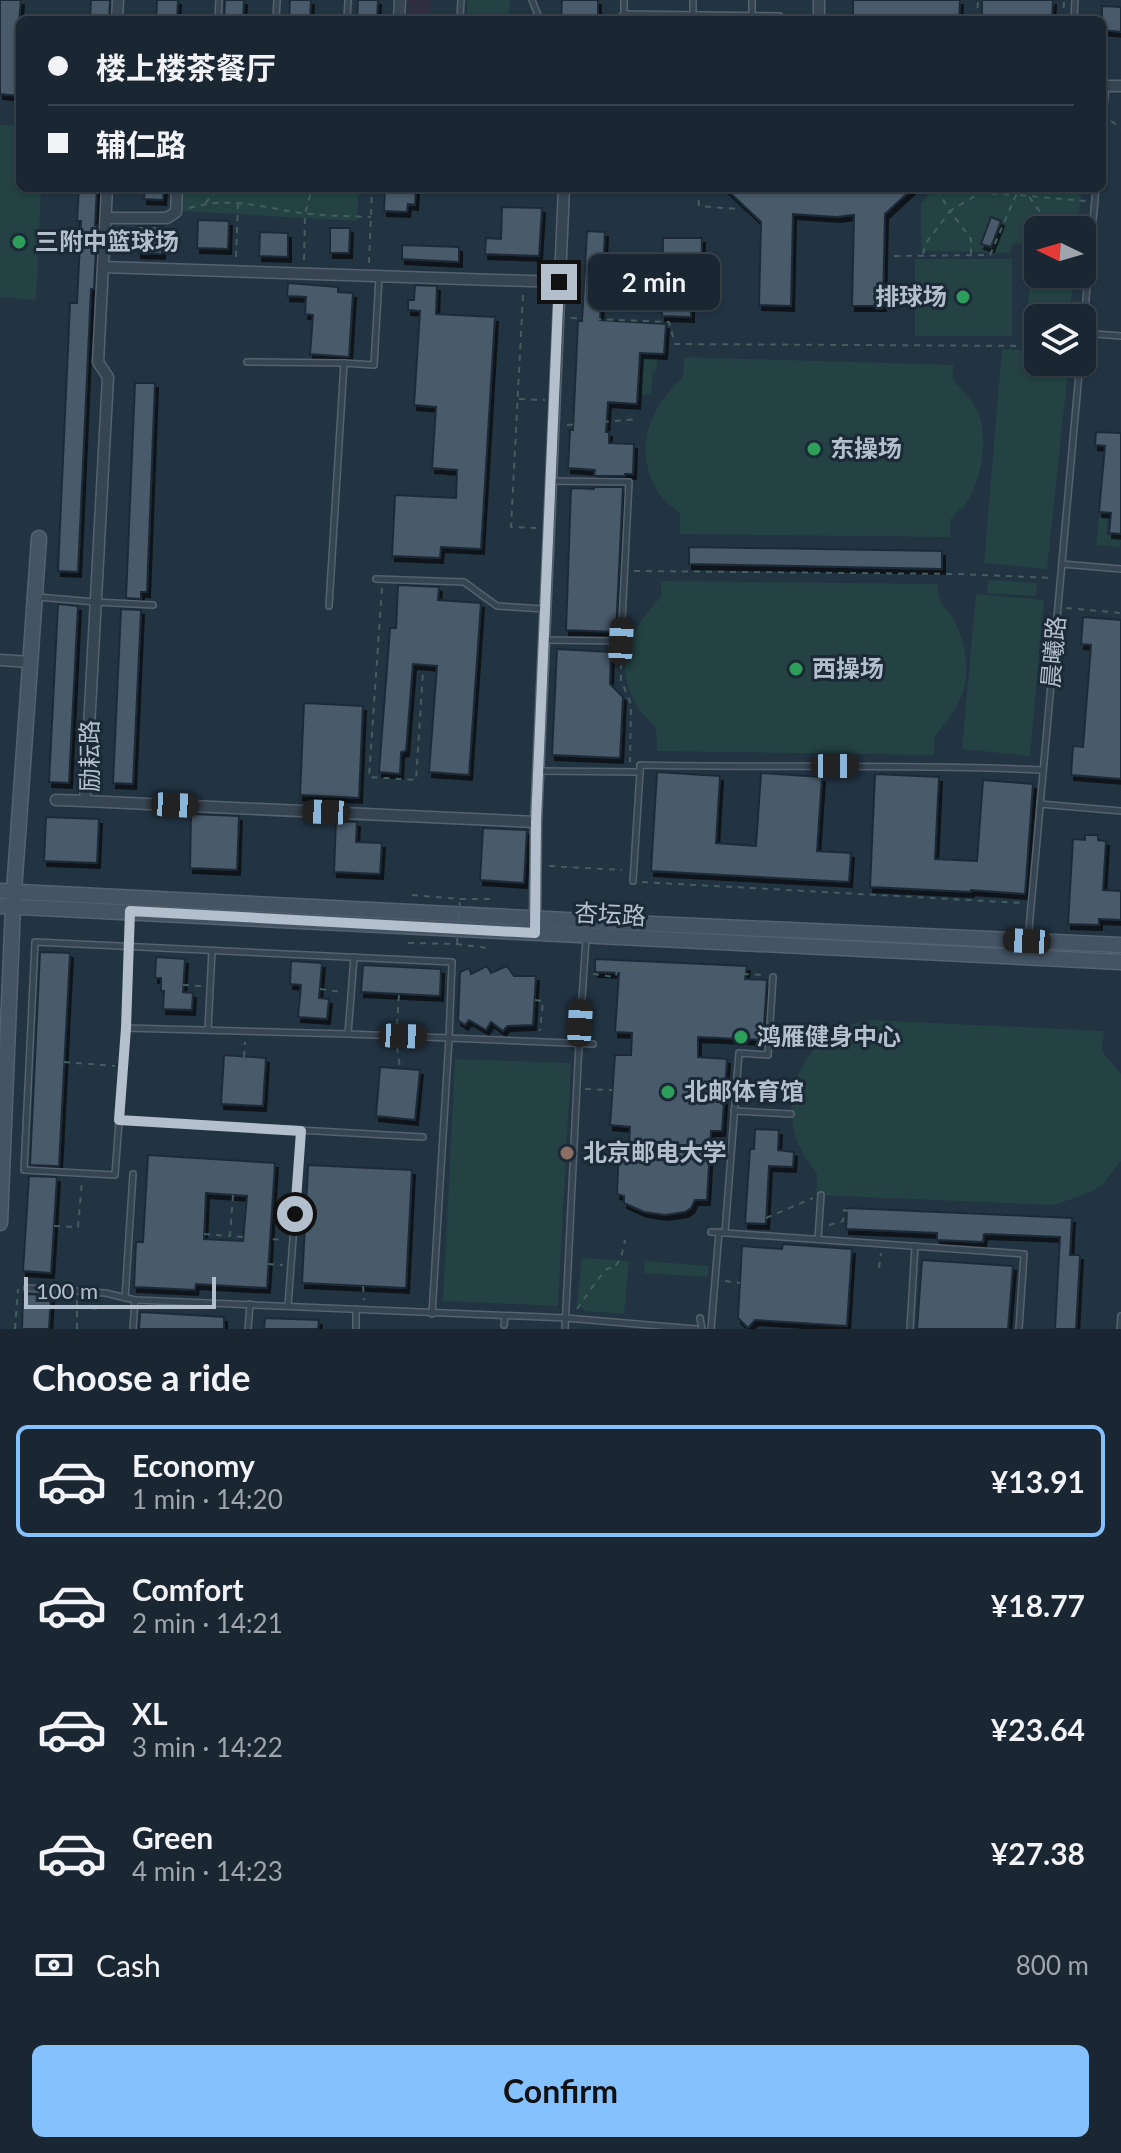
<!DOCTYPE html>
<meta charset="utf-8">
<style>
body{margin:0;font-family:Lato,"Noto Sans SC",sans-serif;background:#232e3a;color:#f1f3f6;height:100vh;display:flex;flex-direction:column;font-size:30px;white-space:nowrap}
*{box-sizing:border-box;margin:0}
p{font-size:26px;color:#9fa5ac}
.icon{flex:none;width:44px;height:44px;fill:none;stroke:currentColor;stroke-width:2;stroke-linecap:round;stroke-linejoin:round}
.map{position:relative;height:1329px;overflow:hidden}
.details{display:flex;flex-direction:column;background:#1a2632;flex:1}
.details>*{flex:none}
.banner{position:absolute;left:16px;top:16px;width:1090px;height:176px;border-radius:12px;box-shadow:0 2px 6px #0004,0 0 0 2px #38434d;display:grid;align-content:center;height:176px;padding:0 32px;background:#1a2632}
.needle{width:52px;rotate:275deg}
.buttons{position:absolute;left:1024px;top:216px;display:grid;gap:16px}
.buttons a{display:grid;place-items:center;width:72px;height:72px;border-radius:12px;background:#1a2632;box-shadow:0 2px 6px #0004,0 0 0 2px #38434d;font-size:40px}
.scale{position:absolute;left:24px;bottom:20px;width:192px;box-sizing:border-box;padding-left:8px;border:4px solid #b3bfcc;border-top:0;font-size:22px;line-height:28px;white-space:nowrap;color:#b3bfcc;-webkit-text-stroke:6px #1c2936;paint-order:stroke}
.end{position:absolute;width:36px;height:36px;margin:-18px;border:10px solid #b3bfcc;background:#111;box-shadow:0 0 0 4px #111}
.from{border-radius:50%}
.bubble{position:absolute;height:56px;border-radius:12px;background:#1a2632;box-shadow:0 2px 6px #0004,0 0 0 2px #38434d;font-size:26px;font-weight:700;line-height:56px;text-align:center}
.car{position:absolute;width:24px;height:48px;margin:-24px -12px;border-radius:10px;box-shadow:0 0 6px 2px #0007;background:linear-gradient(#222 24%,#8ab4d8 0 40%,#222 0 76%,#8ab4d8 0 86%,#222 0)}
.banner b{display:flex;align-items:center;gap:28px;height:76px;font-size:30px}
.banner b+b{border-top:2px solid #38434d}
.banner i{width:20px;height:20px;background:#f1f3f6}
ul{padding:0;list-style:none}
li{display:flex;align-items:center;gap:24px;height:112px;margin:0 16px 12px;padding:0 16px;border:4px solid transparent;border-radius:12px}
li div{flex:1}
li b{display:block;font-size:30px}
li em{font-style:normal;font-weight:700}
li.active{border-color:#85c0ff}
li>.icon{width:72px;height:72px;stroke-width:1.5}
h2{padding:0 32px;font-size:36px;line-height:96px}
.pay{display:flex;align-items:center;gap:20px;height:88px;padding:0 32px;font-size:30px}
.pay p{margin-inline-start:auto}
.cta{display:flex;gap:16px;margin-top:auto;padding:16px 32px}
.cta a{flex:1;height:92px;border-radius:12px;background:#85c0ff;color:#111;font-size:32px;font-weight:700;line-height:92px;text-align:center}
.map>svg:first-child{display:block}
.medical{fill:#302f41}
.green{fill:#244243}
.building{fill:#485a6b;stroke:#1e2b38;stroke-width:2;fill-rule:evenodd;filter:url(#shadow)}
.lines{fill:none;stroke-linecap:round;stroke-linejoin:round}
.lane-casing{stroke:#55626f;stroke-width:8}
.street-casing{stroke:#55626f;stroke-width:13}
.secondary-casing{stroke:#55626f;stroke-width:17}
.path{stroke:#435e5f;stroke-width:2;stroke-dasharray:6 6;stroke-linecap:butt}
.lane{stroke:#374451;stroke-width:5}
.street{stroke:#374451;stroke-width:10}
.secondary{stroke:#445465;stroke-width:14}
.path-bridge{stroke:#435e5f;stroke-width:2;stroke-dasharray:6 6;stroke-linecap:butt}
.route{stroke:#b3bfcc;stroke-width:10}
.leisure-dot{fill:#2e9e5b;stroke:#1c2936;stroke-width:3}
.education-dot{fill:#8d6e63;stroke:#1c2936;stroke-width:3}
.labels{text-anchor:middle;stroke-width:6;stroke-linejoin:round;paint-order:stroke}
.poi-label{font-size:24px;font-weight:bold;fill:#b3bfcc;stroke:#1c2936;text-anchor:start}
.street-label{font-size:24px;fill:#b3bfcc;stroke:#1c2936}
</style>
<div class="map">
<svg width="1121" height="1329" viewBox="0 0 1121 1329">
<defs>
<filter id="shadow"><feDropShadow dx="3" dy="5" stdDeviation="0" flood-color="#0009"/></filter>
</defs>
<rect width="100%" height="100%" fill="#223342"/>
<polygon class="medical" points="402,0 442,0 431,0 430,20 409,20 409,3 402,2"/>
<g class="green">
<polygon points="467,0 510,0 509,15 496,20 467,20"/>
<polygon points="0,125 20,125 20,188 41,188 36,300 0,297"/>
<polygon points="183,188 359,188 357,221 181,211"/>
<polygon points="930,188 1081,188 1078,230 1038,230 1038,245 1013,243 1010,253 921,251 921,203 930,194"/>
<polygon points="1032,253 1038,253 1038,274 1073,274 1070,318 1038,318 1038,334 1026,333"/>
<rect x="915" y="259" width="97" height="77"/>
<polygon points="1002,349 1038,351 1038,362 1069,362 1047,569 984,563"/>
<polygon points="643,357 658,358 656,372 653,372 651,395 640,394"/>
<path d="M 684,357 L 953,365 L 953,380 C 962,390 975,402 979,415 C 988,440 982,478 968,500 C 964,507 957,512 951,518 L 950,537 L 680,534 L 680,514 C 674,508 666,503 661,496 C 631,453 648,409 683,377 Z"/>
<polygon points="1099,516 1108,517 1106,535 1121,537 1120,547 1096,545"/>
<polygon points="988,580 1037,583 1036,596 987,593"/>
<path d="M 661,581 L 937,584 C 938,607 946,604 955,622 C 975,666 969,701 935,735 L 934,755 L 657,751 L 656,728 C 610,684 619,640 661,597 Z"/>
<polygon points="976,594 1044,600 1030,756 962,749"/>
<path d="M 871,1020 L 1104,1031 L 1102,1051 L 1121,1074 L 1121,1161 L 1103,1184 L 1091,1192 L 1054,1205 L 816,1195 L 817,1174 C 780,1131 782,1070 830,1035 C 842,1026 856,1023 871,1020 Z"/>
<polygon points="455,1059 571,1063 558,1306 443,1301"/>
<polygon points="582,1258 629,1261 624,1314 585,1311 577,1304"/>
<polygon points="645,1261 709,1266 708,1277 644,1273"/>
</g>
<g class="building">
<polygon points="0,0 21,0 15,69 20,70 19,96 0,94"/>
<polygon points="91,0 110,0 109,20 90,20"/>
<polygon points="157,0 178,0 177,20 156,20"/>
<polygon points="225,0 244,0 243,20 224,20"/>
<polygon points="290,0 311,0 310,20 289,20"/>
<polygon points="358,0 378,0 377,20 357,20"/>
<polygon points="562,0 598,0 598,20 561,20"/>
<polygon points="853,0 960,0 959,20 853,20"/>
<polygon points="982,0 1053,0 1052,20 982,20"/>
<polygon points="1102,6 1121,7 1121,32 1102,30"/>
<polygon points="79,188 97,188 95,225 97,225 94,289 91,289 78,572 58,571 70,303 77,303 81,221 77,221"/>
<polygon points="145,188 164,188 163,200 144,199"/>
<polygon points="385,188 416,188 415,205 408,204 407,212 384,211"/>
<polygon points="725,188 913,188 885,214 883,306 852,306 854,215 837,217 793,214 791,306 759,305 761,222"/>
<polygon points="502,207 542,208 539,256 485,254 486,238 501,239"/>
<polygon points="991,217 1001,221 991,247 981,244"/>
<polygon points="198,220 229,221 228,249 197,248"/>
<polygon points="138,226 163,226 162,254 138,253"/>
<polygon points="330,228 350,228 349,253 330,253"/>
<polygon points="587,231 605,232 600,320 666,324 664,354 640,353 637,404 608,402 606,432 609,432 609,443 634,444 633,474 625,474 625,476 594,476 595,470 568,468 570,430 573,430 578,321 582,321"/>
<polygon points="260,232 288,233 288,257 259,256"/>
<polygon points="663,238 702,238 701,305 691,304 691,317 662,316"/>
<polygon points="402,245 459,247 459,262 402,259"/>
<polygon points="288,283 338,287 338,292 353,293 349,357 310,354 313,315 305,314 306,297 287,296"/>
<polygon points="415,285 437,286 436,314 495,317 481,549 441,547 440,558 392,556 395,495 456,498 457,470 432,468 436,407 414,405 420,311 408,310 408,300 414,300"/>
<polygon points="135,383 155,383 147,592 141,592 141,599 126,598"/>
<polygon points="1096,432 1121,433 1121,534 1109,533 1111,513 1099,512 1105,446 1095,445"/>
<polygon points="594,487 623,487 616,632 566,630 571,488 594,489"/>
<polygon points="689,547 942,551 942,569 689,564"/>
<polygon points="398,585 439,587 438,600 481,603 469,775 429,772 437,666 413,664 406,751 401,752 400,774 379,772 390,628 396,628"/>
<polygon points="58,604 78,606 69,783 49,782"/>
<polygon points="121,609 141,610 133,784 113,783"/>
<polygon points="1083,617 1121,620 1121,779 1071,775 1073,746 1083,747 1091,645 1081,644"/>
<polygon points="557,649 611,652 610,684 623,697 620,758 552,755"/>
<polygon points="304,703 363,706 359,798 300,795"/>
<polygon points="657,772 720,776 716,843 756,846 761,773 822,777 817,851 851,853 849,882 651,871"/>
<polygon points="875,774 939,777 935,859 977,861 983,780 1033,784 1025,894 971,890 971,892 870,887"/>
<polygon points="191,814 239,816 237,870 190,868"/>
<polygon points="46,817 99,819 97,863 44,861"/>
<polygon points="336,821 357,822 356,842 382,843 380,874 334,872"/>
<polygon points="483,828 527,830 524,883 480,880"/>
<polygon points="1085,835 1098,835 1098,840 1106,841 1103,890 1121,891 1121,920 1099,919 1099,925 1068,924 1073,839 1085,840"/>
<polygon points="40,952 70,953 59,1166 57,1166 30,1165"/>
<polygon points="156,957 185,959 183,992 193,993 192,1010 163,1009 164,991 161,991 161,978 155,978"/>
<polygon points="595,959 747,966 745,979 767,980 763,1040 698,1037 698,1057 727,1059 722,1131 711,1131 707,1200 695,1200 691,1208 685,1212 665,1215 644,1212 624,1203 624,1196 617,1194 619,1146 629,1146 630,1127 610,1125 615,1055 631,1055 632,1033 615,1032 619,973 595,972"/>
<polygon points="291,961 322,963 319,998 329,999 327,1019 298,1017 301,985 290,984"/>
<polygon points="363,965 441,969 440,996 361,992"/>
<polygon points="487,966 491,973 507,966 514,976 536,976 533,1025 507,1026 503,1031 491,1022 486,1030 469,1020 465,1025 458,1020 460,972 469,968 471,974"/>
<polygon points="224,1055 266,1058 263,1106 221,1104"/>
<polygon points="380,1067 420,1070 415,1120 376,1116"/>
<polygon points="755,1129 779,1130 778,1150 794,1152 793,1167 769,1166 766,1224 745,1223 750,1149 754,1149"/>
<path d="M 148,1155 L 275,1163 L 267,1288 L 196,1284 L 195,1290 L 134,1287 L 136,1242 L 143,1242 ZM 206,1193 L 247,1196 L 243,1241 L 204,1239 Z"/>
<polygon points="308,1165 412,1170 406,1288 302,1283"/>
<polygon points="29,1176 57,1177 51,1273 23,1271"/>
<polygon points="847,1208 1072,1218 1070,1255 1080,1255 1076,1329 1055,1329 1060,1237 984,1234 983,1242 937,1240 937,1233 846,1229"/>
<polygon points="783,1244 852,1249 847,1326 755,1320 748,1328 738,1318 742,1246 782,1249"/>
<polygon points="922,1260 1013,1266 1008,1329 917,1329"/>
<polygon points="23,1294 51,1295 49,1329 22,1329"/>
<polygon points="140,1312 224,1317 224,1329 139,1329"/>
<polygon points="265,1318 319,1320 318,1329 264,1329"/>
</g>
<g class="lines">
<defs>
<g id="lane">
<polyline points="532,0 540,20"/>
<polyline points="624,14 624,0"/>
<polyline points="693,15 693,0"/>
<polyline points="752,16 752,0"/>
<polyline points="218,20 219,0"/>
<polyline points="276,20 277,0"/>
<polyline points="347,20 348,0"/>
<polyline points="460,20 461,0"/>
<polyline points="617,20 624,14 780,16"/>
<polyline points="1074,20 1075,0"/>
<polyline points="1102,127 1106,86"/>
<polyline points="1083,333 1121,336"/>
<polyline points="1082,343 1096,188"/>
<polyline points="247,362 344,363"/>
<polyline points="1062,564 1121,569"/>
<polyline points="376,579 464,582 497,606 545,609"/>
<polyline points="38,597 95,602 153,605"/>
<polyline points="329,606 344,363 374,365 379,277"/>
<polyline points="546,640 621,641 629,482 552,481"/>
<path d="M 539,771 L 640,772 L 640,765 C 775,768 909,764 1043,770"/>
<polyline points="1040,804 1121,811"/>
<polyline points="633,881 640,772"/>
<polyline points="1028,940 1080,362"/>
<polyline points="126,1028 348,1034 449,1038 452,962 35,942 24,1170 115,1175 126,1028 130,913"/>
<polyline points="208,1030 212,951"/>
<polyline points="348,1034 354,957"/>
<polyline points="734,1111 791,1114"/>
<polyline points="119,1120 423,1137"/>
<polyline points="711,1232 1024,1254 1019,1329"/>
<polyline points="725,1232 739,1053 768,1055 773,977"/>
<polyline points="818,1239 821,1195"/>
<polyline points="27,1288 105,1293 135,1300 566,1318 696,1329"/>
<polyline points="125,1298 133,1174"/>
<polyline points="288,1306 301,1131"/>
<polyline points="432,1314 449,1038 593,1044"/>
<polyline points="700,1318 702,1329"/>
<polyline points="504,1325 505,1317"/>
<polyline points="133,1329 135,1300"/>
<polyline points="248,1329 250,1304"/>
<polyline points="356,1329 356,1309"/>
<polyline points="565,1329 579,1043 586,939"/>
<polyline points="711,1329 719,1232"/>
<polyline points="910,1329 915,1246"/>
<polyline points="1120,1329 1121,1316"/>
</g>
<g id="street">
<polyline points="117,20 118,0"/>
<polyline points="399,20 400,0"/>
<polyline points="819,20 819,0"/>
<polyline points="1102,86 1121,86"/>
<polyline points="107,188 98,362 108,377 85,801 536,822"/>
<polyline points="106,218 167,218 176,212 177,188"/>
<polyline points="103,267 559,282"/>
<polyline points="0,660 30,662"/>
<polyline points="56,800 85,801"/>
<polyline points="535,921 536,822 564,188"/>
</g>
<g id="secondary">
<polyline points="0,891 587,921 1121,945"/>
<polyline points="0,906 1121,962"/>
<polyline points="0,1223 13,906 39,538"/>
</g>
</defs>
<use href="#lane" class="lane-casing"/>
<use href="#street" class="street-casing"/>
<use href="#secondary" class="secondary-casing"/>
<g class="path">
<polyline points="977,20 978,0"/>
<polyline points="1063,20 1064,0"/>
<polyline points="1111,121 1121,128"/>
<polyline points="698,188 699,206 737,209"/>
<polyline points="1012,188 1016,195 1086,201"/>
<path d="M 1029,197 C 1035,204 1041,215 1048,219 C 1056,223 1059,222 1065,230"/>
<polyline points="205,203 220,188"/>
<path d="M 189,208 C 231,196 260,207 301,213 C 324,216 348,216 371,217"/>
<polyline points="923,254 926,243 950,211 971,239 971,254"/>
<polyline points="894,256 990,255 1016,195 980,193 950,211 936,188"/>
<polyline points="236,257 238,203"/>
<polyline points="304,260 305,214 312,188"/>
<polyline points="369,263 372,188"/>
<polyline points="523,295 511,527 536,528"/>
<polyline points="571,318 669,322 675,344 1038,346"/>
<polyline points="519,399 545,400"/>
<polyline points="567,425 639,419"/>
<polyline points="634,571 959,574 1052,578"/>
<polyline points="382,588 369,777 416,780 423,672"/>
<polyline points="1066,608 1121,613"/>
<polyline points="621,651 621,680 631,704 630,762"/>
<polyline points="549,866 622,870"/>
<polyline points="642,882 1023,903"/>
<polyline points="412,895 460,899 493,899"/>
<polyline points="408,943 457,944 488,948"/>
<polyline points="593,974 615,977 619,968 764,975"/>
<polyline points="183,985 202,986"/>
<polyline points="320,989 342,992"/>
<polyline points="535,1000 543,1001 540,1031"/>
<polyline points="397,1025 399,994"/>
<polyline points="397,1047 400,1068"/>
<polyline points="244,1057 245,1042"/>
<polyline points="64,1062 115,1066"/>
<polyline points="585,1089 612,1090"/>
<polyline points="233,1195 230,1236 284,1240"/>
<polyline points="766,1218 813,1198"/>
<polyline points="829,1225 843,1221 844,1210 852,1212"/>
<polyline points="54,1226 78,1227 82,1181"/>
<polyline points="204,1234 229,1236"/>
<polyline points="268,1264 283,1265"/>
<polyline points="879,1268 881,1253"/>
<polyline points="725,1281 740,1283"/>
<polyline points="363,1286 364,1300"/>
<polyline points="79,1308 102,1309 110,1304"/>
<path d="M 577,1309 C 582,1302 603,1271 607,1269 C 609,1268 612,1268 614,1268 L 621,1258 L 625,1240"/>
<polyline points="15,1329 18,1289"/>
<polyline points="77,1329 77,1300"/>
</g>
<use href="#lane" class="lane"/>
<use href="#street" class="street"/>
<use href="#secondary" class="secondary"/>
<polyline class="path-bridge" points="457,944 460,899"/>
</g>
<g class="lines">
<polyline class="route" points="295,1214 301,1131 119,1120 126,1028 130,911 535,933 536,822 559,282"/>
</g>
<g class="leisure-dot">
<circle cx="19" cy="242" r="8"/>
<circle cx="963" cy="297" r="8"/>
<circle cx="814" cy="449" r="8"/>
<circle cx="796" cy="669" r="8"/>
<circle cx="741" cy="1037" r="8"/>
<circle cx="668" cy="1092" r="8"/>
</g>
<circle class="education-dot" cx="567" cy="1153" r="8"/>
<g class="labels">
<g class="poi-label">
<text x="35" y="250">三附中篮球场</text>
<text x="947" y="305" text-anchor="end">排球场</text>
<text x="830" y="457">东操场</text>
<text x="812" y="677">西操场</text>
<text x="757" y="1045">鸿雁健身中心</text>
<text x="684" y="1100">北邮体育馆</text>
<text x="583" y="1161">北京邮电大学</text>
</g>
<g class="street-label">
<text transform="translate(1054 652) rotate(-85)" y="8">晨曦路</text>
<text transform="translate(90 756) rotate(-90)" y="8">励耘路</text>
<text transform="translate(610 915) rotate(3)" y="8">杏坛路</text>
</g>
</g>
</svg>
<div class="buttons">
<a><svg class="needle" viewBox="-14 -14 28 28"><path d="M0-13l5 13h-10z" fill="#e53935"/><path d="M0 13l5-13h-10z" fill="#9fa5ac"/></svg></a>
<a><svg class="icon" aria-label="layers" viewBox="0 0 24 24"><path d="M12 4l9 5-9 5-9-5zM3 14l9 5 9-5"/></svg></a>
</div>
<div class="scale">100 m</div>
<i class="end from" style="left:295px;top:1214px"></i>
<i class="end" style="left:559px;top:282px"></i>
<div class="bubble" style="left:588px;top:254px;width:132px">2 min</div>
<i class="car" style="left:621px;top:641px;rotate:3deg"></i>
<i class="car" style="left:835px;top:766px;rotate:90deg"></i>
<i class="car" style="left:175px;top:805px;rotate:93deg"></i>
<i class="car" style="left:326px;top:812px;rotate:272deg"></i>
<i class="car" style="left:1027px;top:941px;rotate:273deg"></i>
<i class="car" style="left:580px;top:1023px;rotate:3deg"></i>
<i class="car" style="left:403px;top:1036px;rotate:92deg"></i>
<div class="banner">
<b><i class="from"></i>楼上楼茶餐厅</b>
<b><i></i>辅仁路</b>
</div>
</div>
<section class="details">
<h2>Choose a ride</h2>
<ul>
<li class="active"><svg class="icon" aria-label="car" viewBox="0 0 24 24"><path d="M5 17H2v-5l4-1 3-4h7l3 4 3 1v5h-3M9 17h6M6 11h13"/><circle cx="7" cy="17" r="2"/><circle cx="17" cy="17" r="2"/></svg><div><b>Economy</b><p>1 min · 14:20</p></div><em>¥13.91</em></li>
<li><svg class="icon" aria-label="car" viewBox="0 0 24 24"><path d="M5 17H2v-5l4-1 3-4h7l3 4 3 1v5h-3M9 17h6M6 11h13"/><circle cx="7" cy="17" r="2"/><circle cx="17" cy="17" r="2"/></svg><div><b>Comfort</b><p>2 min · 14:21</p></div><em>¥18.77</em></li>
<li><svg class="icon" aria-label="car" viewBox="0 0 24 24"><path d="M5 17H2v-5l4-1 3-4h7l3 4 3 1v5h-3M9 17h6M6 11h13"/><circle cx="7" cy="17" r="2"/><circle cx="17" cy="17" r="2"/></svg><div><b>XL</b><p>3 min · 14:22</p></div><em>¥23.64</em></li>
<li><svg class="icon" aria-label="car" viewBox="0 0 24 24"><path d="M5 17H2v-5l4-1 3-4h7l3 4 3 1v5h-3M9 17h6M6 11h13"/><circle cx="7" cy="17" r="2"/><circle cx="17" cy="17" r="2"/></svg><div><b>Green</b><p>4 min · 14:23</p></div><em>¥27.38</em></li>
</ul>
<div class="pay"><svg class="icon" aria-label="cash" viewBox="0 0 24 24"><path d="M3 7h18v10H3z"/><circle cx="12" cy="12" r="2"/></svg>Cash<p>800 m</p></div>
<div class="cta"><a>Confirm</a></div>
</section>
